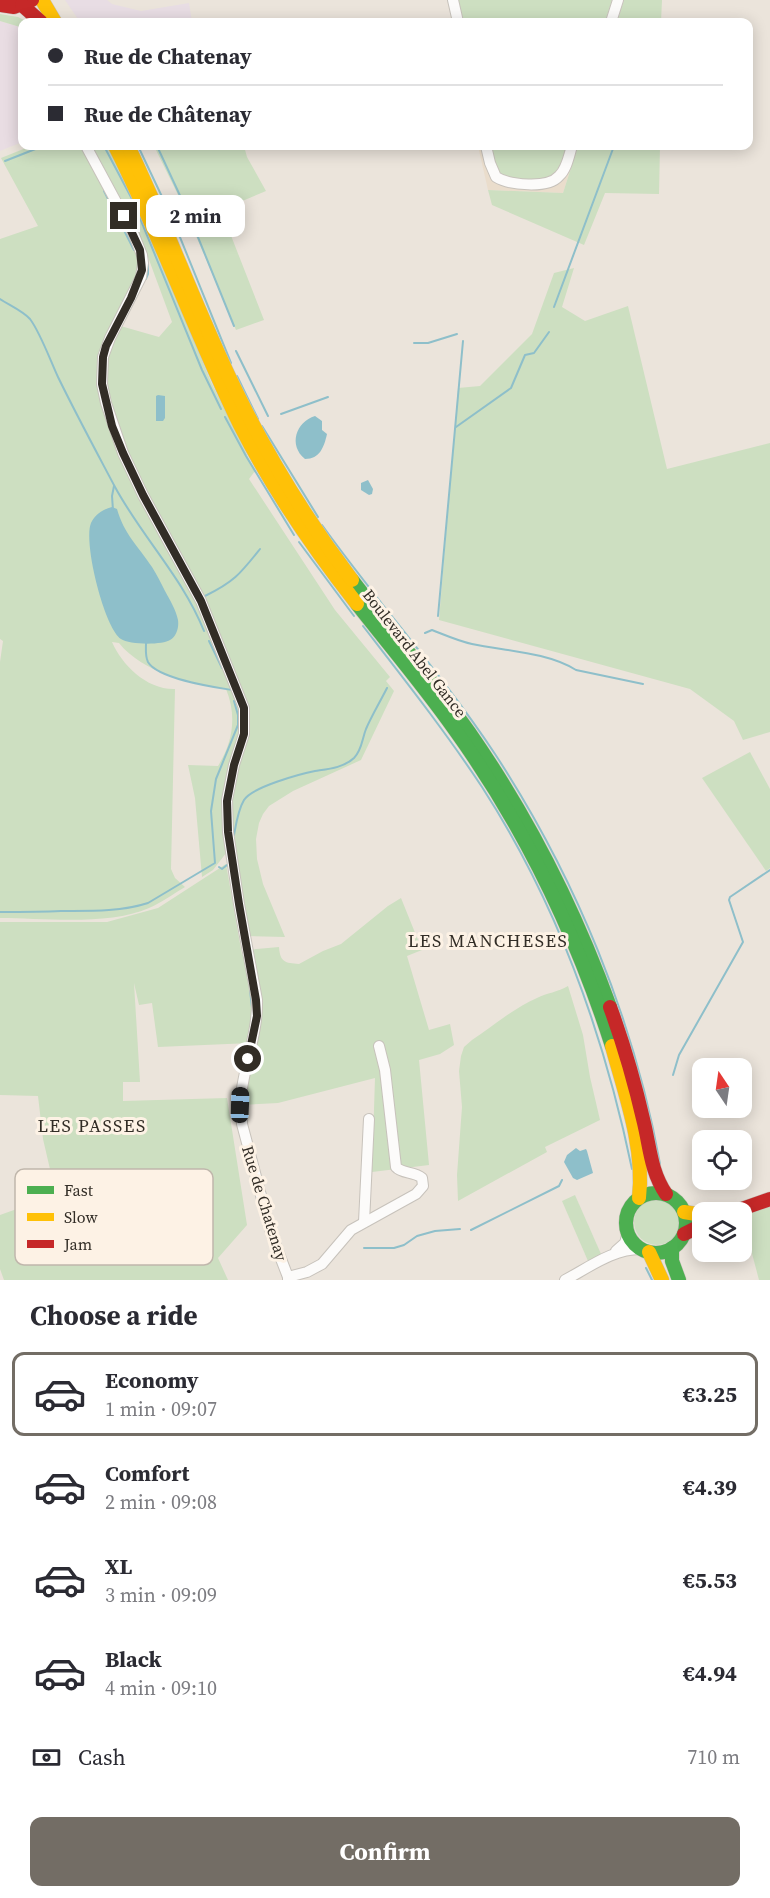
<!DOCTYPE html>
<meta charset="utf-8">
<style>
body{margin:0;font-family:"Source Serif 4",serif;background:#f7f7f7;color:#2b2b33;height:100vh;display:flex;flex-direction:column;font-size:22px;white-space:nowrap}
*{box-sizing:border-box;margin:0}
p{font-size:20px;color:#7c7c81}
.icon{flex:none;width:33px;height:33px;fill:none;stroke:currentColor;stroke-width:2;stroke-linecap:round;stroke-linejoin:round}
.map{position:relative;height:1280px;overflow:hidden}
.sheet{display:flex;flex-direction:column;background:#fff;flex:1}
.sheet>*{flex:none}
.top-card{position:absolute;left:18px;top:18px;width:735px;height:132px;border-radius:12px;box-shadow:0 3px 15px #0003;display:grid;align-content:center;height:132px;padding:0 30px;background:#fff}
.needle{width:39px;rotate:347deg}
.tools{position:absolute;left:692px;top:1058px;display:grid;gap:12px}
.tools a{display:grid;place-items:center;width:60px;height:60px;border-radius:12px;background:#fff;box-shadow:0 3px 15px #0003;font-size:30px}
.end{position:absolute;width:27px;height:27px;margin:-14px;border:8px solid #322d26;background:#fff;box-shadow:0 0 0 3px #fff}
.from{border-radius:50%}
.bubble{position:absolute;height:42px;border-radius:12px;background:#fff;box-shadow:0 3px 15px #0003;font-size:20px;font-weight:700;line-height:42px;text-align:center}
.car{position:absolute;width:18px;height:36px;margin:-18px -9px;border-radius:8px;box-shadow:0 0 4px 2px #0007;background:linear-gradient(#222 24%,#8ab4d8 0 40%,#222 0 76%,#8ab4d8 0 86%,#222 0)}
.top-card b{display:flex;align-items:center;gap:21px;height:57px;font-size:22px}
.top-card b+b{border-top:2px solid #e1e1e2}
.top-card i{width:15px;height:15px;background:#2b2b33}
ul{padding:0;list-style:none}
li{display:flex;align-items:center;gap:18px;height:84px;margin:0 12px 9px;padding:0 18px;border:3px solid transparent;border-radius:12px}
li div{flex:1}
li b{display:block;font-size:22px}
li em{font-style:normal;font-weight:700}
li.on{border-color:#736d65}
li>.icon{width:54px;height:54px;stroke-width:1.5}
h2{padding:0 30px;font-size:27px;line-height:72px}
.pay{display:flex;align-items:center;gap:15px;height:66px;padding:0 30px;font-size:22px}
.pay p{margin-inline-start:auto}
.button{display:flex;gap:12px;margin-top:auto;padding:12px 30px}
.button a{flex:1;height:69px;border-radius:12px;background:#736d65;color:#fff;font-size:24px;font-weight:700;line-height:69px;text-align:center}
.map>svg:first-child{display:block}
.commercial{fill:#e9dde3}
.industrial{fill:#e8dde4}
.built{fill:#eaddcc}
.green{fill:#cddfc1}
.water{fill:#8ebfca}
.lines{fill:none;stroke-linecap:round;stroke-linejoin:round}
.stream{stroke:#8ebfca;stroke-width:2}
.street-casing{stroke:#c7c2bb;stroke-width:12}
.fast-casing{stroke:#c7c2bb;stroke-width:15}
.slow-casing{stroke:#c7c2bb;stroke-width:15}
.jam-casing{stroke:#c7c2bb;stroke-width:15}
.street{stroke:#fcfbfa;stroke-width:10}
.fast{stroke:#4caf50;stroke-width:14}
.slow{stroke:#ffc107;stroke-width:14}
.jam{stroke:#c62828;stroke-width:14}
.route{stroke:#322d26;stroke-width:8}
.labels{text-anchor:middle;stroke-width:6;stroke-linejoin:round;paint-order:stroke}
.street-label{font-size:16px;fill:#322d26;stroke:#fdf2e5}
.neighbourhood-label{font-size:18px;letter-spacing:1.5px;fill:#322d26;stroke:#fdf2e5}
.key{fill:#fdf2e5;stroke:#c0b7ac;stroke-width:1.5}
.key-label{font-size:16px;fill:#322d26}
</style>
<div class="map">
<svg width="770" height="1280" viewBox="0 0 770 1280">
<rect width="100%" height="100%" fill="#ebe4db"/>
<polygon class="commercial" points="0,21 20,27 22,30 22,142 0,151"/>
<polygon class="industrial" points="65,0 107,0 112,4 141,11 189,3 192,22 80,22"/>
<polygon class="built" points="478,146 578,146 563,193 488,190"/>
<g class="green">
<polygon points="453,0 612,0 605,22 458,22"/>
<polygon points="624,0 662,0 661,22 617,22"/>
<polygon points="0,14 18,17 28,22 22,22 22,30 20,27 0,21"/>
<path d="M 31,146 L 84,146 L 143,263 L 117,325 L 159,337 L 172,322 L 138,230 L 92,146 L 108,146 L 146,222 L 211,382 L 255,471 L 249,479 L 335,610 L 390,677 L 386,681 L 394,691 L 361,760 L 293,791 L 269,806 L 263,814 L 259,823 L 256,839 L 257,859 L 263,884 L 285,937 L 245,936 L 230,848 L 213,870 L 202,877 L 195,798 L 188,765 L 218,766 C 233,742 237,716 226,689 C 190,683 143,673 119,643 L 112,642 C 122,665 147,690 175,689 L 171,869 L 175,878 L 185,887 C 173,894 161,903 149,908 C 109,926 43,918 0,918 L 0,662 L 3,641 L 0,639 L 0,239 L 38,226 L 1,158 Z"/>
<polygon points="154,146 244,146 247,157 266,191 221,210 264,320 236,330 182,203"/>
<path d="M 486,146 L 567,146 C 564,155 562,165 555,172 C 542,186 513,181 499,175 Z"/>
<polygon points="578,146 660,146 659,194 605,193 584,245 492,205 488,190 563,193"/>
<polygon points="574,268 562,307 585,321 628,306 667,469 770,443 770,732 743,740 734,721 690,689 439,620 458,388 480,386 532,334 554,273"/>
<polygon points="750,752 770,789 770,868 766,871 702,778"/>
<path d="M 226,864 L 242,955 L 248,954 L 247,950 L 279,947 C 280,962 285,963 299,964 L 323,951 L 341,944 L 388,906 L 401,898 L 422,950 L 407,956 L 429,1030 L 450,1024 L 454,1045 L 440,1054 L 419,1060 L 429,1165 L 372,1172 L 375,1078 L 278,1103 L 240,1105 L 251,1043 L 158,1047 L 152,1003 L 139,1005 L 134,983 L 140,1082 L 123,1082 L 123,1101 L 227,1098 L 247,1225 L 218,1258 L 228,1280 L 4,1280 L 0,1269 L 0,1215 L 56,1195 L 43,1139 L 38,1096 L 0,1095 L 0,922 L 107,922 L 158,908 Z"/>
<path d="M 568,986 L 583,1035 L 590,1077 L 600,1120 L 545,1147 L 547,1152 L 458,1201 L 457,1175 L 462,1107 L 459,1071 L 461,1056 L 464,1047 L 472,1040 C 493,1026 514,1008 537,998 C 547,993 558,992 568,986 Z"/>
<polygon points="575,1195 601,1254 588,1261 562,1201"/>
<circle cx="657" cy="1222" r="23"/>
<polygon points="770,1205 770,1280 759,1280 742,1216"/>
</g>
<g class="water">
<polygon points="158,395 165,396 165,418 163,421 156,421 156,396"/>
<path d="M 315,416 L 322,421 L 322,430 L 327,434 C 324,447 320,459 305,459 C 288,445 296,422 315,416 Z"/>
<polygon points="368,480 373,489 372,494 369,495 361,490 361,483"/>
<path d="M 112,507 L 117,509 C 124,534 138,546 152,567 C 157,575 161,583 165,591 C 170,600 176,610 178,620 C 179,627 177,636 170,640 C 163,645 129,645 121,639 C 104,627 83,542 91,523 C 95,514 104,509 112,507 Z"/>
<polygon points="576,1148 580,1151 586,1149 587,1151 593,1173 577,1180 573,1178 564,1162 567,1155"/>
</g>
<g class="lines">
<g class="stream">
<polyline points="64,22 65,22"/>
<polyline points="104,146 133,201 202,370 221,409"/>
<polyline points="138,146 173,220 231,363"/>
<polyline points="157,146 189,215 234,326"/>
<polyline points="5,161 43,146"/>
<polyline points="104,191 134,250"/>
<polyline points="146,279 148,274 148,264"/>
<path d="M 0,299 C 9,305 23,311 30,319 C 40,332 51,362 58,377 C 76,414 96,451 115,487 C 142,537 183,578 204,631"/>
<polyline points="554,307 614,146"/>
<polyline points="414,343 428,343 457,334"/>
<polyline points="236,351 268,416"/>
<polyline points="237,376 258,419"/>
<polyline points="281,414 328,397"/>
<polyline points="225,417 246,456 294,535"/>
<polyline points="262,426 318,517"/>
<polyline points="456,427 511,388 525,355 534,353 549,332"/>
<polyline points="113,510 112,496 114,486"/>
<path d="M 322,525 C 378,603 442,674 495,754 C 576,878 634,1019 660,1164"/>
<polyline points="299,542 354,616"/>
<path d="M 205,596 C 234,582 240,574 260,549"/>
<polyline points="438,616 463,341"/>
<path d="M 363,626 C 404,679 445,731 482,787 C 557,903 604,1034 632,1169"/>
<path d="M 425,633 L 432,630 C 445,635 458,641 472,644 C 505,651 547,652 576,670 L 643,684"/>
<polyline points="209,641 222,668"/>
<path d="M 146,643 C 146,649 145,656 148,662 C 158,679 213,687 232,690"/>
<path d="M 234,835 C 236,824 238,810 244,800 C 252,787 300,774 315,771 C 328,769 343,768 354,758 C 362,750 362,739 366,729 C 372,715 380,702 387,688"/>
<polyline points="219,867 222,869 227,865 229,866"/>
<path d="M 0,912 C 20,912 40,912 61,911 C 90,911 120,912 148,903 L 215,863 L 211,811 L 216,779 L 238,725 L 238,715 L 234,701"/>
<polyline points="250,990 252,1008"/>
<polyline points="673,1075 679,1055 743,942 729,900 730,897 770,870"/>
<polyline points="471,1230 559,1186 562,1180"/>
<polyline points="364,1248 394,1248 404,1245 417,1236 435,1231 460,1229"/>
<polyline points="646,1268 652,1280"/>
</g>
<defs>
<g id="street">
<polyline points="453,0 458,22"/>
<polyline points="611,22 618,0"/>
<path d="M 86,146 L 134,235 L 142,255 L 143,263 L 141,277 L 110,338 L 103,357 L 102,384 L 106,403 L 123,453 L 143,495 L 201,601 L 244,708 L 244,734 L 234,765 L 227,800 L 228,832 L 239,904 L 257,1000 C 258,1036 242,1069 240,1105 L 242,1107 L 242,1124 L 271,1233 L 288,1277 L 288,1280"/>
<path d="M 486,146 L 490,163 L 496,177 C 509,185 548,189 559,176 C 567,169 569,155 572,146"/>
<polyline points="364,1222 369,1119"/>
<polyline points="616,1251 625,1243 628,1232"/>
<path d="M 288,1277 L 307,1272 L 322,1264 L 351,1230 L 416,1194 L 423,1186 L 422,1178 C 414,1171 402,1174 396,1167 L 385,1070 L 379,1046"/>
<path d="M 565,1280 C 588,1268 614,1248 642,1249"/>
</g>
<g id="fast">
<path d="M 352,580 C 391,631 432,680 469,732 C 528,817 575,910 610,1007"/>
<path d="M 357,604 C 390,646 424,686 455,730 C 524,826 576,934 612,1046"/>
<circle cx="656" cy="1223" r="30"/>
<polyline points="672,1248 672,1261 679,1280"/>
</g>
<g id="slow">
<polyline points="42,0 55,22"/>
<path d="M 115,146 C 161,237 195,333 240,425 C 272,488 313,548 357,604"/>
<path d="M 128,146 C 166,224 195,307 233,385 C 266,454 306,519 352,580"/>
<path d="M 612,1046 C 625,1094 645,1148 639,1198"/>
<polyline points="684,1212 702,1215"/>
<polyline points="649,1252 662,1280"/>
</g>
<g id="jam">
<polyline points="0,5 14,7 32,0"/>
<polyline points="22,5 41,22"/>
<path d="M 610,1007 C 624,1045 635,1084 644,1123 C 650,1148 651,1172 666,1194"/>
<polyline points="733,1212 770,1199"/>
<polyline points="684,1234 702,1225"/>
</g>
</defs>
<use href="#street" class="street-casing"/>
<use href="#fast" class="fast-casing"/>
<use href="#slow" class="slow-casing"/>
<use href="#jam" class="jam-casing"/>
<use href="#street" class="street"/>
<use href="#fast" class="fast"/>
<use href="#slow" class="slow"/>
<use href="#jam" class="jam"/>
</g>
<g class="lines">
<polyline class="route" points="124,216 140,250 142,270 131,298 106,346 103,357 102,384 112,426 123,453 143,495 201,601 244,708 244,734 234,765 227,801 228,832 239,904 256,1000 257,1016 248,1059"/>
</g>
<g class="labels">
<g class="street-label">
<text transform="translate(415 653) rotate(52)" y="6">Boulevard Abel Gance</text>
<text transform="translate(265 1203) rotate(73)" y="6">Rue de Chatenay</text>
</g>
<g class="neighbourhood-label">
<text x="488" y="947">LES MANCHESES</text>
<text x="92" y="1132">LES PASSES</text>
</g>
</g>
<rect x="15" y="1169" width="198" height="96" rx="9" class="key"/>
<rect x="27" y="1186" width="27" height="8" fill="#4caf50"/>
<rect x="27" y="1213" width="27" height="8" fill="#ffc107"/>
<rect x="27" y="1240" width="27" height="8" fill="#c62828"/>
<g class="key-label">
<text x="64" y="1196">Fast</text>
<text x="64" y="1223">Slow</text>
<text x="64" y="1250">Jam</text>
</g>
</svg>
<div class="tools">
<a><svg class="needle" viewBox="-14 -14 28 28"><path d="M0-13l5 13h-10z" fill="#e53935"/><path d="M0 13l5-13h-10z" fill="#7c7c81"/></svg></a>
<a><svg class="icon" aria-label="locate" viewBox="0 0 24 24"><circle cx="12" cy="12" r="6"/><path d="M12 2v4M12 18v4M2 12h4M18 12h4"/></svg></a>
<a><svg class="icon" aria-label="layers" viewBox="0 0 24 24"><path d="M12 4l9 5-9 5-9-5zM3 14l9 5 9-5"/></svg></a>
</div>
<i class="end from" style="left:248px;top:1059px"></i>
<i class="end" style="left:124px;top:216px"></i>
<div class="bubble" style="left:146px;top:195px;width:99px">2 min</div>
<i class="car" style="left:240px;top:1105px;rotate:2deg"></i>
<div class="top-card">
<b><i class="from"></i>Rue de Chatenay</b>
<b><i></i>Rue de Châtenay</b>
</div>
</div>
<section class="sheet">
<h2>Choose a ride</h2>
<ul>
<li class="on"><svg class="icon" aria-label="car" viewBox="0 0 24 24"><path d="M5 17H2v-5l4-1 3-4h7l3 4 3 1v5h-3M9 17h6M6 11h13"/><circle cx="7" cy="17" r="2"/><circle cx="17" cy="17" r="2"/></svg><div><b>Economy</b><p>1 min · 09:07</p></div><em>€3.25</em></li>
<li><svg class="icon" aria-label="car" viewBox="0 0 24 24"><path d="M5 17H2v-5l4-1 3-4h7l3 4 3 1v5h-3M9 17h6M6 11h13"/><circle cx="7" cy="17" r="2"/><circle cx="17" cy="17" r="2"/></svg><div><b>Comfort</b><p>2 min · 09:08</p></div><em>€4.39</em></li>
<li><svg class="icon" aria-label="car" viewBox="0 0 24 24"><path d="M5 17H2v-5l4-1 3-4h7l3 4 3 1v5h-3M9 17h6M6 11h13"/><circle cx="7" cy="17" r="2"/><circle cx="17" cy="17" r="2"/></svg><div><b>XL</b><p>3 min · 09:09</p></div><em>€5.53</em></li>
<li><svg class="icon" aria-label="car" viewBox="0 0 24 24"><path d="M5 17H2v-5l4-1 3-4h7l3 4 3 1v5h-3M9 17h6M6 11h13"/><circle cx="7" cy="17" r="2"/><circle cx="17" cy="17" r="2"/></svg><div><b>Black</b><p>4 min · 09:10</p></div><em>€4.94</em></li>
</ul>
<div class="pay"><svg class="icon" aria-label="cash" viewBox="0 0 24 24"><path d="M3 7h18v10H3z"/><circle cx="12" cy="12" r="2"/></svg>Cash<p>710 m</p></div>
<div class="button"><a>Confirm</a></div>
</section>
